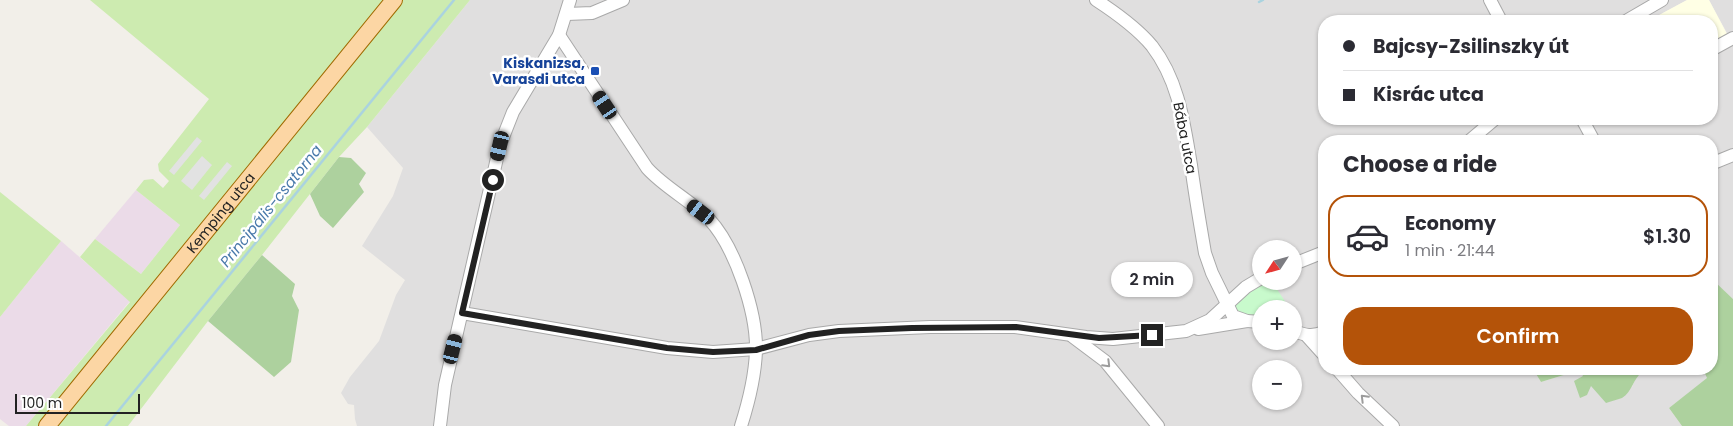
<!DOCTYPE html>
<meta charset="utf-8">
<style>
body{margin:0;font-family:Poppins,sans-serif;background:#f7f7f7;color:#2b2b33;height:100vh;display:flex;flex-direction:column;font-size:19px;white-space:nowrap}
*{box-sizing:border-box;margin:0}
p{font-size:16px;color:#7c7c81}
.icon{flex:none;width:28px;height:28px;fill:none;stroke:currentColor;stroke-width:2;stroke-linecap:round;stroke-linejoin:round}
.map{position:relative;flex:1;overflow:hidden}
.panel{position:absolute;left:1318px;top:135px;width:400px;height:240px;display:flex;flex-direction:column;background:#fff;border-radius:20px;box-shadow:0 1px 4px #0004}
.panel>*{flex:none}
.hud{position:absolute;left:1318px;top:15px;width:400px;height:110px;border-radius:20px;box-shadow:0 1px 4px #0004;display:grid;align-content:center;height:110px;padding:0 25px;background:#fff}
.needle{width:32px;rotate:234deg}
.buttons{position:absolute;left:1252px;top:240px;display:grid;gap:10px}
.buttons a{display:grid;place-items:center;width:50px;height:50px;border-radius:50%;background:#fff;box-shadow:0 1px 4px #0004;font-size:25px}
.scale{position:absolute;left:15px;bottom:12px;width:125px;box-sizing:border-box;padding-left:5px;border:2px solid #222;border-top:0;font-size:14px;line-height:18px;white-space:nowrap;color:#222;-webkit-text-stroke:4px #fff;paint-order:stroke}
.end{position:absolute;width:22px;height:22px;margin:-11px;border:6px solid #222;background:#fff;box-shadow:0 0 0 2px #fff}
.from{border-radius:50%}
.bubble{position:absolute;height:35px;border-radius:18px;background:#fff;box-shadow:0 1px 4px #0004;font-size:16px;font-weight:600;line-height:35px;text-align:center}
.car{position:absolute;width:15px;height:30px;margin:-15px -8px;border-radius:6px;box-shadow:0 0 4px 1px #0007;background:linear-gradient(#222 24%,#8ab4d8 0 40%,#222 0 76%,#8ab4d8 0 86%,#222 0)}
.hud b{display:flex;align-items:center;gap:18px;height:48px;font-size:19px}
.hud b+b{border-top:1px solid #e1e1e2}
.hud i{width:12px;height:12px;background:#2b2b33}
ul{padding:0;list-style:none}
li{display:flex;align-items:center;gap:15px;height:82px;margin:0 10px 8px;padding:0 15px;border:2px solid #e1e1e2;border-radius:20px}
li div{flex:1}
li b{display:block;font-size:19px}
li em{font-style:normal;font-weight:600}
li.active{border-color:#b45309}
li>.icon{width:45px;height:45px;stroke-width:1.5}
h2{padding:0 25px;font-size:22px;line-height:60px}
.action{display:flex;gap:10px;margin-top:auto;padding:10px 25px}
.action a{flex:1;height:58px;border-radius:20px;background:#b45309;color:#fff;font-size:20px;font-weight:600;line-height:58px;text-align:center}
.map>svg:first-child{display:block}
.residential{fill:#e0dfdf;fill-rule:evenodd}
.industrial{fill:#ebdbe8}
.education{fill:#ffffe5}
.grass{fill:#cdebb0}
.forest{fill:#add19e}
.park{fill:#c8facc}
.parking{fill:#e2e2e2}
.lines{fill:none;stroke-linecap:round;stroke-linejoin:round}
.stream{stroke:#aad3df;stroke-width:2.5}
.minor-casing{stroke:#a9a9a9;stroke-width:14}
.major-casing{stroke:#a06b00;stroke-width:18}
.minor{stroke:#fff;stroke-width:12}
.major{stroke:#fcd6a4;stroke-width:16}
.oneway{stroke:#9c9c9c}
.route{stroke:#222;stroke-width:6}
.transit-dot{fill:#1a4fb4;stroke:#fff;stroke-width:2}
.labels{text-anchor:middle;stroke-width:5;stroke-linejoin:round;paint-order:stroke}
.transit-label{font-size:14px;font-weight:bold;fill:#164399;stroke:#fff;text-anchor:end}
.street-label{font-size:14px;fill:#222;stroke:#fff}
.water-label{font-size:15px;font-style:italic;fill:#4a7aab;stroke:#fff}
</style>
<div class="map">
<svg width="1733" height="426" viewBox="0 0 1733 426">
<rect width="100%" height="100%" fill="#f2efe9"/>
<path class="residential" d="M 470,0 L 1687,0 L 1648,21 L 1324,21 L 1324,119 L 1711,119 L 1711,45 L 1728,35 L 1709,0 L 1733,0 L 1733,299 L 1714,282 L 1711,283 L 1711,141 L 1324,141 L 1324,369 L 1533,369 L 1541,382 L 1580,370 L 1591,386 L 1632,387 L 1636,377 L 1642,372 L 1662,374 L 1664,369 L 1703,369 L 1708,378 L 1669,408 L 1682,426 L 357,426 L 355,419 L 354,405 L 348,404 L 341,393 L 350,377 L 379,341 L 396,295 L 405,280 L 362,246 L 393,196 L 403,168 L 367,127 ZM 1261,249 L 1294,249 L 1294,281 L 1261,281 ZM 1261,309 L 1294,309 L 1294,341 L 1261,341 ZM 1261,369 L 1294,369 L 1294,401 L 1261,401 Z"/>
<g class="industrial">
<polygon points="136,190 180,225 141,274 95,239"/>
<polygon points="61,241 130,301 26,426 9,426 0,419 0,317"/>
</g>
<polygon class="education" points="1687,0 1709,0 1728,36 1711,45 1711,21 1648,21"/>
<g class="grass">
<polygon points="90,0 470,0 367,127 339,157 262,255 208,321 128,426 26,426 130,302 80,257 95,239 141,274 180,225 136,190 144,180 153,179 163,188 169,181 159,171 158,164 209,99"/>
<polygon points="0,192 61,241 0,317"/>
</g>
<g class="forest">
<polygon points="339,157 351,158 366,173 359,184 364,192 333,228 320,216 310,194"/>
<polygon points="262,255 295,284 292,296 299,310 291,362 274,377 208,321"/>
<polygon points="1714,281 1733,299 1733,426 1682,426 1669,408 1707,378 1703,369 1711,369 1711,283"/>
<path d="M 1533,369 L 1664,369 L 1662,374 L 1642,372 C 1633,379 1632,392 1622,398 C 1617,400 1611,401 1606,403 L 1591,386 L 1587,395 L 1580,398 L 1574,381 L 1583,376 L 1580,370 L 1541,382 Z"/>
</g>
<path class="park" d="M 1270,282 L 1273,283 L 1290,309 L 1261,309 L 1261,318 L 1248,317 L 1235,309 L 1235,303 C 1244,293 1258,286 1270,282 Z"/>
<g class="parking">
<polygon points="197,137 202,141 174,175 169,171"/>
<polygon points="202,156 212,165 192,190 181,181"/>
<polygon points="227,162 232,166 204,200 199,196"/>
</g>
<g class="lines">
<g class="stream">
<polyline points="1259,2 1263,0"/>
<polyline points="106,426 454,0"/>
</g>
<defs>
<g id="minor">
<path d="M 1096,0 C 1116,13 1137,28 1152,46 C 1179,81 1184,124 1191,165 C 1195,195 1200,224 1205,253 L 1212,273 L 1233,316 L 1247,321 L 1261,322"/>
<polyline points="1490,0 1501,21"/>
<polyline points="567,14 592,13 623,0"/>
<polyline points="1626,21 1662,0"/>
<path d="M 559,35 L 647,168 C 665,188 690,200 709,219 C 735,247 757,312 756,351 C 755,377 749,401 741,426"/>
<polyline points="1711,50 1733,38"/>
<polyline points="1582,119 1594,141"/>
<polyline points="1469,141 1495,119"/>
<polyline points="1711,164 1733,155"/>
<polyline points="1294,264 1324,252"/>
<polyline points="462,313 667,348 713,352 756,349 809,335 839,331 930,327 1015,327 1086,337 1113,339 1186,331 1210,320 1246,287 1261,278"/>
<polyline points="1198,329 1247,321"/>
<path d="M 1294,331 C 1305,335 1312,337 1324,332"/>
<polyline points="1306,335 1324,355"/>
<polyline points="1073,337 1105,361 1158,426"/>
<polyline points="1337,369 1358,393 1393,426"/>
<polyline points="440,426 445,385 500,145 513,112 559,35 570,0"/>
</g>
<g id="major">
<path id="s1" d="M 47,426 L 394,0"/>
</g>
</defs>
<use href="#minor" class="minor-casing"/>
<use href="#major" class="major-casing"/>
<use href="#minor" class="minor"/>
<use href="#major" class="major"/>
</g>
<defs><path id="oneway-chevron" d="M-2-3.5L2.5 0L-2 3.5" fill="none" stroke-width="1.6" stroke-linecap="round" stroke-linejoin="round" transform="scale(1.25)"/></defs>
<g class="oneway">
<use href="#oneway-chevron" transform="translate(1107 364) rotate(45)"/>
<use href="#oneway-chevron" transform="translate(1364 398) rotate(-135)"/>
</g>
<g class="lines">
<polyline class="route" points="493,180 462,313 667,348 713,352 756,350 809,335 839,331 912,328 1016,327 1099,338 1152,335"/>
</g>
<rect class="transit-dot" x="590" y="66" width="10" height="10" rx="2.5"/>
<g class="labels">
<g class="transit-label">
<text x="585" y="68">Kiskanizsa,<tspan x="585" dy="16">Varasdi utca</tspan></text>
</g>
<g class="street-label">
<text transform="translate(1185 138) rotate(79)" y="5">Bába utca</text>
<text dy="5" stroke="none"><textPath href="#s1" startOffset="275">Kemping utca</textPath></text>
</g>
<g class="water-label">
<text transform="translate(271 206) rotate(-51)" y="5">Principális-csatorna</text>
</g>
</g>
</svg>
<div class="buttons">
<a><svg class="needle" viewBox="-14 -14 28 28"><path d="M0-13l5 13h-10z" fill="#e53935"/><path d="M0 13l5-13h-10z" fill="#7c7c81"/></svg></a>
<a>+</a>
<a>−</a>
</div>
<div class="scale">100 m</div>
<i class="end from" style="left:493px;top:180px"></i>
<i class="end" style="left:1152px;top:335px"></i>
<div class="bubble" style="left:1111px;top:262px;width:82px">2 min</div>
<i class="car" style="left:605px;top:105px;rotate:326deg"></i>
<i class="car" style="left:500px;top:146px;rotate:193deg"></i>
<i class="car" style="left:701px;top:212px;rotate:307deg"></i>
<i class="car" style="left:453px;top:349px;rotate:14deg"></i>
<div class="hud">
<b><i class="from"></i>Bajcsy-Zsilinszky út</b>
<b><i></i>Kisrác utca</b>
</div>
<section class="panel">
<h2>Choose a ride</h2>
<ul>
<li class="active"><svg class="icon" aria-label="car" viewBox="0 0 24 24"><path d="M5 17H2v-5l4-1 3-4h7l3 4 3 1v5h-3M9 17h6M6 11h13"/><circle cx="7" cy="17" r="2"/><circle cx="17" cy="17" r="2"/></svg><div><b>Economy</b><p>1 min · 21:44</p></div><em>$1.30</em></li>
</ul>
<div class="action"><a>Confirm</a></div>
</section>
</div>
